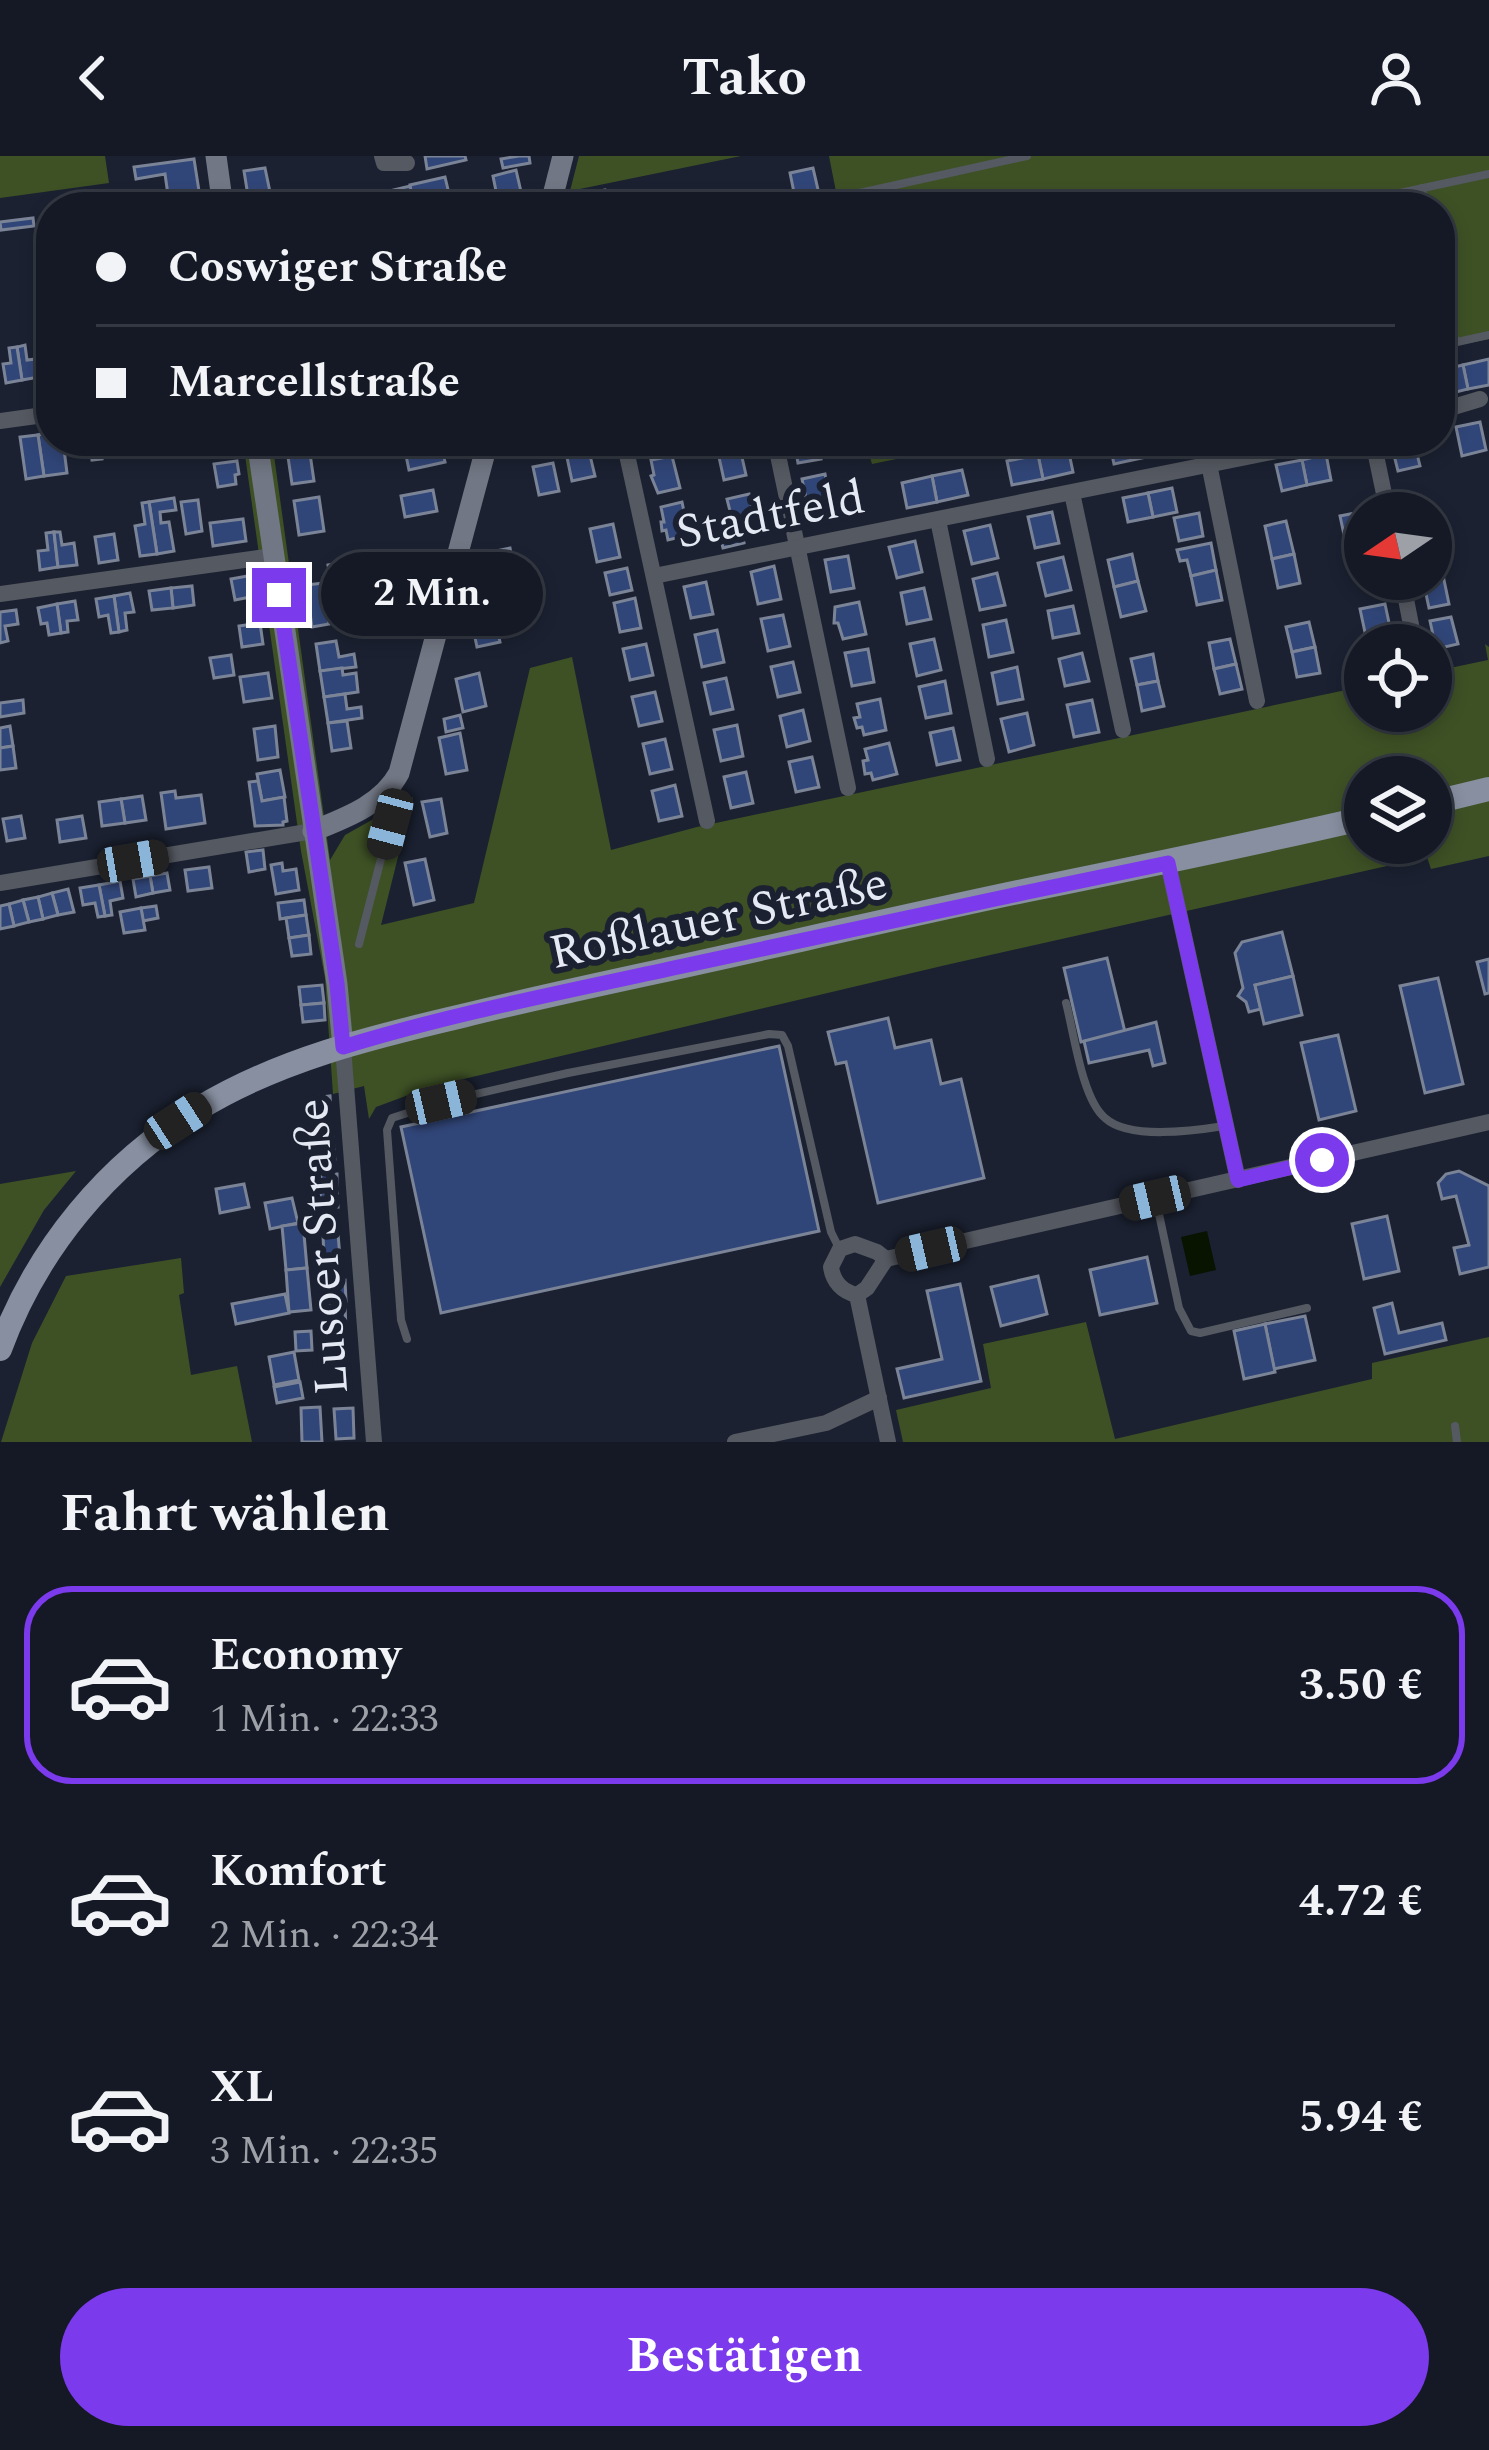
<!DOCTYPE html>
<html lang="de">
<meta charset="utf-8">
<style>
body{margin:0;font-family:Spectral,serif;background:#212632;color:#f1f3f6;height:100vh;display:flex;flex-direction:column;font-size:45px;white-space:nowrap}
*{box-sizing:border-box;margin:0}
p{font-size:39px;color:#9da0a7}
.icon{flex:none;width:66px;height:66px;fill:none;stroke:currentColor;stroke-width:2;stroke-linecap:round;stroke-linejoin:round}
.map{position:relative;height:1286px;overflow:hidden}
.side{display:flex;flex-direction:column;background:#141925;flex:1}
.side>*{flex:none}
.guide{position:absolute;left:36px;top:36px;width:1419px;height:264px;border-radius:48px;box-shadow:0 6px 18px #0003,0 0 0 3px #333842;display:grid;align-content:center;height:264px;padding:0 60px;background:#141925}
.needle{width:78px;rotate:257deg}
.tools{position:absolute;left:1344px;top:336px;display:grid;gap:24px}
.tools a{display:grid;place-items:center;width:108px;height:108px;border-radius:50%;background:#141925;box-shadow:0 6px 18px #0003,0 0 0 3px #333842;font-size:60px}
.end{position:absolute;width:54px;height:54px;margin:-27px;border:15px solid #7c3aed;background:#fff;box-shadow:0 0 0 6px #fff}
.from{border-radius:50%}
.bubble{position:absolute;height:84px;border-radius:42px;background:#141925;box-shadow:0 6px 18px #0003,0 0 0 3px #333842;font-size:39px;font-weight:700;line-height:84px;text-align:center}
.car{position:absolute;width:36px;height:72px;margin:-36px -18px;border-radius:15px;box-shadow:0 0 9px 3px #0007;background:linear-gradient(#222 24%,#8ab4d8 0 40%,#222 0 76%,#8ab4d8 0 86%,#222 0)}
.guide b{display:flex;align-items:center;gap:42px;height:114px;font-size:45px}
.guide b+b{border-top:3px solid #333842}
.guide i{width:30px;height:30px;background:#f1f3f6}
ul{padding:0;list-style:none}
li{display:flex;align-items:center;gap:36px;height:198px;margin:0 24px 18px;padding:0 36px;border:6px solid transparent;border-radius:48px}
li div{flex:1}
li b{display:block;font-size:45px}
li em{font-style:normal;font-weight:700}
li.on{border-color:#7c3aed}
li>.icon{width:108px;height:108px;stroke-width:1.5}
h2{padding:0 60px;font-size:54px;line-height:144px}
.button{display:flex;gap:24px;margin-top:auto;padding:24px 60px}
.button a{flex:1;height:138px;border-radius:72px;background:#7c3aed;color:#fff;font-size:48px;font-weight:700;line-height:138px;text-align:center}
header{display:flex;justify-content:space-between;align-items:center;height:156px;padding:0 60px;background:#141925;font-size:54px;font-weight:700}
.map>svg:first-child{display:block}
.green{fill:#3e5125;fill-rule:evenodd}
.water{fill:#081300}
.building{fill:#314678;stroke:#7b8497;stroke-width:3}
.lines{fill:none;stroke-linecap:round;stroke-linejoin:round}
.lane{stroke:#555961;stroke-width:8}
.street{stroke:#555961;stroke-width:16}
.secondary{stroke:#717784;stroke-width:21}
.primary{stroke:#878fa0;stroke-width:24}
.route{stroke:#7c3aed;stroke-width:15}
.labels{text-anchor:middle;stroke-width:12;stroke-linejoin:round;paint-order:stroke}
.street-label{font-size:48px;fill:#e4e9f4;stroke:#1b2131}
</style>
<header><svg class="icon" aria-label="back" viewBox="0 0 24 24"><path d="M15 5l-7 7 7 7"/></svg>Tako<svg class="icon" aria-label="person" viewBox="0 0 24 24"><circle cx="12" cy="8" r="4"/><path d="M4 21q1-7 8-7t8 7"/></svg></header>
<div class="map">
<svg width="1489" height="1286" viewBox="0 0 1489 1286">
<rect width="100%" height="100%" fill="#1b2131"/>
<g class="green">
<polygon points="0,0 105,0 109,27 0,42"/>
<polygon points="579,0 741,0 570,35"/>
<polygon points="829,0 1489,0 1489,183 1440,193 1440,51 839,51"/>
<path d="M 243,285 L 272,285 L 330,704 L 345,679 L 413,641 L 381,769 L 474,747 L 530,512 L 572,501 L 611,694 L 697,671 L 1365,530 L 1365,555 L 1431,555 L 1431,516 L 1488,504 L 1485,488 L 1489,491 L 1489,700 L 1431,713 L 1427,701 L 946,809 L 430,931 L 376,951 L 369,963 L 364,930 L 333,938 L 325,822 L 301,695 ZM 1365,621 L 1431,621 L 1431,687 L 1365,687 Z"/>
<polygon points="865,285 984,285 872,308"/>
<polygon points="76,1015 44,1054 0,1131 0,1028"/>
<polygon points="181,1102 184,1137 179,1139 191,1219 237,1210 252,1286 1,1286 32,1187 66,1120"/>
<polygon points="1086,1166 1115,1283 1372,1223 1372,1207 1489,1181 1489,1286 903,1286 896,1254 991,1232 983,1188"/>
</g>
<polygon class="water" points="1207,1075 1216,1114 1190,1120 1181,1081"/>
<g class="building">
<polygon points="425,0 465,0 466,4 427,13"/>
<polygon points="519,0 529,0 530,7 503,12 501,3"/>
<polygon points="194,3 199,35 168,39 165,18 136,23 134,11"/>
<polygon points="265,12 270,36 248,40 244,15"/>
<polygon points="813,12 822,51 797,51 790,17"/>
<polygon points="516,14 522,40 498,45 493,20"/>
<polygon points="445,21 451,46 414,51 410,29"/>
<polygon points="410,30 414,51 397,51 393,34"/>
<polygon points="605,34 609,51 580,51 578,39"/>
<polygon points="199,35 201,51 163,51 161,40"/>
<polygon points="394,40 397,51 380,51 378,43"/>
<polygon points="361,44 363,51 326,51"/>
<polygon points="33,62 34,70 1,74 0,66"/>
<polygon points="25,189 27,204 36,203 39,221 22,224 17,191"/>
<polygon points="17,191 22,224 6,227 3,208 11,207 9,192"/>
<polygon points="51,192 51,219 39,221 36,203 40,202 39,195"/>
<polygon points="1489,203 1489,229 1468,233 1463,209"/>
<polygon points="1463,209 1468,233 1440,240 1440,214"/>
<polygon points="1480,266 1486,294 1462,300 1456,271"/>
<polygon points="51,276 51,285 63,285 67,317 44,320 38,279"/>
<polygon points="38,279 44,320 26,323 20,281"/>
<polygon points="77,285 99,285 102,303 92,304 90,290 78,292"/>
<polygon points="100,285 118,285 120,299 102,301"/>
<polygon points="122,285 140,285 142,298 124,300"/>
<polygon points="140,285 160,285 161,295 142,298"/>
<polygon points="429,285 440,285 445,306 409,314 404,290"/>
<polygon points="794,285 817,285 821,303 798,307"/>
<polygon points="1109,285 1143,285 1146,301 1114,308"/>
<polygon points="1143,285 1174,285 1176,294 1146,301"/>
<polygon points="1414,286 1420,310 1398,315 1392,291"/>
<polygon points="587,287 595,320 572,325 565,292"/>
<polygon points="739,288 746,319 724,324 717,292"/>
<polygon points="309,291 314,325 292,328 287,294"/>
<polygon points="1068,292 1073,316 1043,323 1038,299"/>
<polygon points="1326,298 1331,324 1307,329 1302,304"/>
<polygon points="1038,299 1043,323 1012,329 1007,305"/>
<polygon points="672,300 680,332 658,337 651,320 654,319 651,304"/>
<polygon points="1302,304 1307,329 1282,335 1276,309"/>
<polygon points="237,305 239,318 235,319 236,328 218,331 214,308"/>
<polygon points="553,307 559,335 539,339 533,311"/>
<polygon points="962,314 968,339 937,346 932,320"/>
<polygon points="825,318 832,352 809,357 802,323"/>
<polygon points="932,320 937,346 907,352 902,327"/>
<polygon points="1172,332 1177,356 1153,361 1148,337"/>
<polygon points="433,334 437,355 405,361 401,340"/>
<polygon points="1148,337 1153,361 1128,366 1123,342"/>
<polygon points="749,338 755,366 734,371 727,343"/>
<polygon points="319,341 324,375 299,379 294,345"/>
<polygon points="174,342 176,354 160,356 161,367 169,366 174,395 157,398 149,346"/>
<polygon points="198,344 202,375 186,378 181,346"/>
<polygon points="1428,345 1430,357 1407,357 1406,349"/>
<polygon points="149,346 157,398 140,400 135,370 145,368 142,347"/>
<polygon points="682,346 689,379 668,384 666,374 662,375 661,366 664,366 661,351"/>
<polygon points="1365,355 1365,384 1346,388 1340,360"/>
<polygon points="1052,356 1059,387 1035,392 1028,361"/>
<polygon points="1199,357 1203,380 1179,385 1174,362"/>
<polygon points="243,363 246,385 213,390 210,367"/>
<polygon points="1286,365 1294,398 1272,403 1265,370"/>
<polygon points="613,368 620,401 597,406 590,373"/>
<polygon points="990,369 998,402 972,408 964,375"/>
<polygon points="741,372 744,387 723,392 719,377"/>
<polygon points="54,376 58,411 40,414 38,395 48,394 46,377"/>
<polygon points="54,376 60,376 62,389 74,387 77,409 58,411"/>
<polygon points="114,378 118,404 99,407 95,381"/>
<polygon points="1365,384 1365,408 1351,411 1346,388"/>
<polygon points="915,385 922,416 897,422 889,391"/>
<polygon points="1211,387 1216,414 1191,420 1187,404 1180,405 1177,394"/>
<polygon points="510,392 516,424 493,429 487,397"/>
<polygon points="1132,398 1138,425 1114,431 1108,404"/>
<polygon points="1294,398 1300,427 1278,432 1272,403"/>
<polygon points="848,400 854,432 831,436 825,404"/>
<polygon points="1063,401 1071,434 1046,440 1038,407"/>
<polygon points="340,407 343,425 331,427 328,409"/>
<polygon points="774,410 781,443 758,448 751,416"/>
<polygon points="627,412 632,434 610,439 605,417"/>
<polygon points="1216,414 1222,444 1197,449 1191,420"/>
<polygon points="997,417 1005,449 980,454 973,423"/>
<polygon points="253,419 256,440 235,444 231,423"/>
<polygon points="1443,419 1449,448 1429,452 1423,424"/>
<polygon points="1138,425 1146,455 1121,461 1114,431"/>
<polygon points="706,426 713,458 691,462 684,431"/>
<polygon points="324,427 329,468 312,471 306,429"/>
<polygon points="409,427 410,437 384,441 383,431"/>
<polygon points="192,430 194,449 173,452 171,432"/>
<polygon points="171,432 173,452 152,454 149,435"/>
<polygon points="924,432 931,463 907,468 901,437"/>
<polygon points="130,437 134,456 125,457 127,474 119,476 114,440"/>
<polygon points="410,437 414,459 379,465 375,443"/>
<polygon points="114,440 119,476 111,477 108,459 99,461 96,443"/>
<polygon points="635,442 641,472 620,476 614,447"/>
<polygon points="75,445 78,464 67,465 68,476 61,477 57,448"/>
<polygon points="859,446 866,478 843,483 838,467 834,467 835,451"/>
<polygon points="57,448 61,477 49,479 47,467 41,468 38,452"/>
<polygon points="1385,448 1391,476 1366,481 1360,453"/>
<polygon points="1073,450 1079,477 1053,482 1048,455"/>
<polygon points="16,454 18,468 5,470 8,485 0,487 0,456"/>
<polygon points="493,454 500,486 477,491 470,458"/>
<polygon points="783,459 790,490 768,495 761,463"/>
<polygon points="1451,461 1458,488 1436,493 1430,465"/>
<polygon points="1006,464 1013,496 989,501 983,469"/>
<polygon points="1309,466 1315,491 1292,496 1286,471"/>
<polygon points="260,467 263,488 242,491 239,470"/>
<polygon points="717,474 724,506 702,511 695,479"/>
<polygon points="1391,476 1394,489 1367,489 1366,481"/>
<polygon points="934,483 941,514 917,520 910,488"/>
<polygon points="1230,483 1236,508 1214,513 1209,487"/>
<polygon points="336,485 339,501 354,498 356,511 320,515 316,488"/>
<polygon points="646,488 653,519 630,524 623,493"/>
<polygon points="1315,491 1320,517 1297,521 1292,496"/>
<polygon points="868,493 874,526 852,530 845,497"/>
<polygon points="1082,497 1089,525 1065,530 1059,503"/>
<polygon points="1153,498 1158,525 1137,529 1131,503"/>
<polygon points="231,499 234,519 214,522 210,502"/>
<polygon points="793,506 800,536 778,541 771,511"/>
<polygon points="1236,508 1242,533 1220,538 1214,513"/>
<polygon points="1017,511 1023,543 998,548 992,517"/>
<polygon points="342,512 343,519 356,517 358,536 324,541 320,515"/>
<polygon points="268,517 272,542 244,546 240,521"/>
<polygon points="479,517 486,550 463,556 456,523"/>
<polygon points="726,522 733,553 711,558 704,527"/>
<polygon points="945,525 951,557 926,562 919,531"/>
<polygon points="1158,525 1164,550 1142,555 1137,529"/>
<polygon points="655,536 662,565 639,570 632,541"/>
<polygon points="345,538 347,553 361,551 362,562 328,567 324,541"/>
<polygon points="880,543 886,574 864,579 862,571 857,572 854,562 860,561 857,548"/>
<polygon points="23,544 24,557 0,561 0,547"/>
<polygon points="1092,544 1099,576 1074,581 1067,549"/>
<polygon points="803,554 810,585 787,591 780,560"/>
<polygon points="1027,557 1034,589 1009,596 1001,563"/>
<polygon points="460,559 463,572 446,576 444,563"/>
<polygon points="347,565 351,592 332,595 328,567"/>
<polygon points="737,569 743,600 721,605 714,574"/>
<polygon points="10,570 13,590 0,592 0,572"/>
<polygon points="275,570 278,601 258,604 254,573"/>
<polygon points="953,572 960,604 937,609 930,577"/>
<polygon points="460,577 467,614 446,618 439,582"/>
<polygon points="665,583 672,613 650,618 643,588"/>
<polygon points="889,587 897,618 873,624 871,617 865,618 863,605 868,604 865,593"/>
<polygon points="13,590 16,612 0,614 0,592"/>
<polygon points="812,601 819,631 796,636 789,606"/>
<polygon points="280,614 285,641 262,645 257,618"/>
<polygon points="746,616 753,647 731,652 724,621"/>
<polygon points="258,625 262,645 284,641 287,665 283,666 283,669 255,670 249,626"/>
<polygon points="675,629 682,660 659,665 652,635"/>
<polygon points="175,635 176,642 201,639 205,667 166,673 161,637"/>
<polygon points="142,640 146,664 125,667 121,643"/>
<polygon points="121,643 125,667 102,670 99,646"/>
<polygon points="441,643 447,677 430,681 422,646"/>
<polygon points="21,660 25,682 7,685 3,663"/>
<polygon points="82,660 86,682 60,686 57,664"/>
<polygon points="263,694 265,713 249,716 246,696"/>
<polygon points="425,703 434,744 414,749 405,707"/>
<polygon points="282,707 283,715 296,713 299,734 276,738 271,709"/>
<polygon points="209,711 212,732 188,735 185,714"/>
<polygon points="167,717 170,734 153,737 150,720"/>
<polygon points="150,720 153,737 136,741 133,723"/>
<polygon points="120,725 123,742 110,745 112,759 105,760 99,729"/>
<polygon points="99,729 105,760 98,761 95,747 83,749 80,732"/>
<polygon points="68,733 74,756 58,759 52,737"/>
<polygon points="52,737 58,759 43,763 38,741"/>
<polygon points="38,741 43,763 29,766 23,744"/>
<polygon points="23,744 29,766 14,770 9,748"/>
<polygon points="304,744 306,759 280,763 278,747"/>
<polygon points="9,748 14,770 0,773 0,750"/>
<polygon points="156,750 158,762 143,765 141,752"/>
<polygon points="141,752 145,774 124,777 120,756"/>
<polygon points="306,759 309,779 289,782 286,762"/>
<polygon points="1282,776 1293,820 1255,829 1261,853 1249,856 1246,846 1238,840 1243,832 1235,797 1242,786"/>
<polygon points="309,779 311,798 292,800 289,782"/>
<polygon points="1107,802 1125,876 1081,886 1064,812"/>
<polygon points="1489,803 1489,837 1485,838 1477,806"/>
<polygon points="1293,820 1302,859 1264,868 1255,829"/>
<polygon points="1438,822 1463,928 1425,937 1400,830"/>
<polygon points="322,829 324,847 301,849 299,831"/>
<polygon points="324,847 325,864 303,866 301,849"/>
<polygon points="888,862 895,892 931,884 941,928 961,923 984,1022 878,1047 846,906 836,908 828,876"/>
<polygon points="1156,866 1165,907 1153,910 1149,894 1089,907 1084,885"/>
<polygon points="1338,879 1356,955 1319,964 1301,887"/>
<polygon points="779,890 819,1075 441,1157 401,971"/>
<polygon points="330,940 331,956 313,958 312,942"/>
<polygon points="316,970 332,970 333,985 317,986"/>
<polygon points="317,990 334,990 335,1007 317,1007"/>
<polygon points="1459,1015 1489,1030 1489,1111 1460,1118 1454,1092 1469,1089 1456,1040 1442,1043 1438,1027 1446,1018"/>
<polygon points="321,1018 337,1018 337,1034 320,1034"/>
<polygon points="244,1028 249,1051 220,1057 216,1033"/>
<polygon points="337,1036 338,1051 321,1051 320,1037"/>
<polygon points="292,1042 298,1067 270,1073 265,1047"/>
<polygon points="1387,1060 1399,1115 1364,1123 1352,1068"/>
<polygon points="303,1067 307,1112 286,1114 282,1070"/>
<polygon points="338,1078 340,1101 324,1102 323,1079"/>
<polygon points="1147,1101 1157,1147 1100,1159 1090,1114"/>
<polygon points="307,1112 311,1154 289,1156 286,1114"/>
<polygon points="1038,1120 1047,1158 1001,1170 991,1131"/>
<polygon points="330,1124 345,1124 346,1145 331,1145"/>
<polygon points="960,1128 981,1225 904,1242 897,1213 942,1203 927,1135"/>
<polygon points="285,1138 289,1157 236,1168 232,1148"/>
<polygon points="1392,1147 1399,1177 1442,1167 1446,1184 1385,1198 1374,1152"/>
<polygon points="345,1149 346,1173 331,1174 330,1150"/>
<polygon points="1305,1160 1315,1204 1274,1213 1265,1168"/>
<polygon points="1265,1168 1275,1216 1244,1223 1234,1175"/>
<polygon points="311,1175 312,1194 296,1195 295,1176"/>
<polygon points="346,1194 347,1213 332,1214 331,1195"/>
<polygon points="294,1196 299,1224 274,1229 269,1201"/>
<polygon points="300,1226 303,1242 277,1247 274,1231"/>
<polygon points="320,1251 322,1286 302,1286 301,1252"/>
<polygon points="353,1252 354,1282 336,1283 334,1253"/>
</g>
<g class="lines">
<g class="lane">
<polyline points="1422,32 1425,51"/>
<polyline points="848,51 846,40 1027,0"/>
<polyline points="1334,51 1489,18"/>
<polyline points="1440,123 1451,176 1457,186 1489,179"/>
<polyline points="359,788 390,668 383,641"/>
<path d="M 1066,847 C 1074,877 1082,943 1105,962 C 1129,984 1193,975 1224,970"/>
<polyline points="1156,1044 1179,1152 1191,1175 1200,1177 1307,1152"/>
<polyline points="407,1183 401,1164 387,974 392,962 441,946 568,917 769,878 782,879 788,890 831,1076 839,1092"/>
<polyline points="1455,1270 1457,1286"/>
</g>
<g class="street">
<polyline points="382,0 384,7 407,7"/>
<polyline points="1440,255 1480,243"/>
<polyline points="0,265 51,258"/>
<polyline points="624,285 707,665"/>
<polyline points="775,285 848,632"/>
<polyline points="1373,285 1388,357"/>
<polyline points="1209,308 1257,545"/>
<polyline points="1072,337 1123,574"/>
<polyline points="938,364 987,603"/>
<polyline points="654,420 1326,285"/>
<polyline points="1402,423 1415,489"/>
<polyline points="0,438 273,400"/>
<polyline points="1168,707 1238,1024"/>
<polyline points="0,727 313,675"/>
<polyline points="343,891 374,1286"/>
<path d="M 855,1088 L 877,1096 L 886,1103 L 867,1132 L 857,1139 C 843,1136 833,1126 831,1111 L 840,1093 Z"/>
<polyline points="886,1103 1489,966"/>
<polyline points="857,1139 888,1286"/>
<polyline points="735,1286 826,1267 879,1242"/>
</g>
<g class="secondary">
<polyline points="216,0 223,51"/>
<polyline points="550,51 563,0"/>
<polyline points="257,285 337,828 343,891"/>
<path d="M 313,675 C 345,662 382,649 399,617 L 488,285"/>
</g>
<g class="primary">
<polyline points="1431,647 1489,633"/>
<path d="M 0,1193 C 37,1093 107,1008 198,953 C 278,904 372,881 462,860 C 527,844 591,830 656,816 C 780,789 904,760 1028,734 C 1141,711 1253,688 1365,662"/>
</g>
</g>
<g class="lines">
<path class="route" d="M 279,439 L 337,828 L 343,891 C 454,857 569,835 683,810 C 844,775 1006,740 1168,707 L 1238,1024 L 1322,1004"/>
</g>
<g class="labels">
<g class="street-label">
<text transform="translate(770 357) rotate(-11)" y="17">Stadtfeld</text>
<text transform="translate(718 760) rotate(-12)" y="17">Roßlauer Straße</text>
<text transform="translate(320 1091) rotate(-94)" y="17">Lusoer Straße</text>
</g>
</g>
</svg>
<div class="tools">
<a><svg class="needle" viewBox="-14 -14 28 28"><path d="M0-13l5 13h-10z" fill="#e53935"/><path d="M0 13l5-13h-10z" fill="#9da0a7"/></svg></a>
<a><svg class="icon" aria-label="locate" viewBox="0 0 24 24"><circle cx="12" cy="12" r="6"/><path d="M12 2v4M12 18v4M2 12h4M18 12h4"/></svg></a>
<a><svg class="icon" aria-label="layers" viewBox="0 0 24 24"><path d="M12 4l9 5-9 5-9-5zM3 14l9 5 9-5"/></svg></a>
</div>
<i class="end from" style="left:1322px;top:1004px"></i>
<i class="end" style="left:279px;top:439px"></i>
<div class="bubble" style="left:321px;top:396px;width:222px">2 Min.</div>
<i class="car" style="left:390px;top:668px;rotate:195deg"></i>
<i class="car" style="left:133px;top:705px;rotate:80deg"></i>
<i class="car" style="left:441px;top:946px;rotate:77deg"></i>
<i class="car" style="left:178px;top:965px;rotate:57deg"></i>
<i class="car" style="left:1155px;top:1042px;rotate:257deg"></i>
<i class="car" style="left:931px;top:1093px;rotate:257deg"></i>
<div class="guide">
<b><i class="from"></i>Coswiger Straße</b>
<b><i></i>Marcellstraße</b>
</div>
</div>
<section class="side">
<h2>Fahrt wählen</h2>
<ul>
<li class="on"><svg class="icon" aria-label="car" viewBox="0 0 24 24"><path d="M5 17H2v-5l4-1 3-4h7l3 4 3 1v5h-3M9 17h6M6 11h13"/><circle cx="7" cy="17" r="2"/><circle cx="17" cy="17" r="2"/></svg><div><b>Economy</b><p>1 Min. · 22:33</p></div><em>3.50 €</em></li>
<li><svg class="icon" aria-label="car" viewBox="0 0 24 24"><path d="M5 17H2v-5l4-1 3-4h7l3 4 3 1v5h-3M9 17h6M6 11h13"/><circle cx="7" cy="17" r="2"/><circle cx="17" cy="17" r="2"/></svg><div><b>Komfort</b><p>2 Min. · 22:34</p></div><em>4.72 €</em></li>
<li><svg class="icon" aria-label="car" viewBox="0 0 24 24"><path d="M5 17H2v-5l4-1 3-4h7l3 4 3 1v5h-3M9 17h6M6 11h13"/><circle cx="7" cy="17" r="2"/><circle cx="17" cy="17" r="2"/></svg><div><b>XL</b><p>3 Min. · 22:35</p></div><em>5.94 €</em></li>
</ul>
<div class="button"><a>Bestätigen</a></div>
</section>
